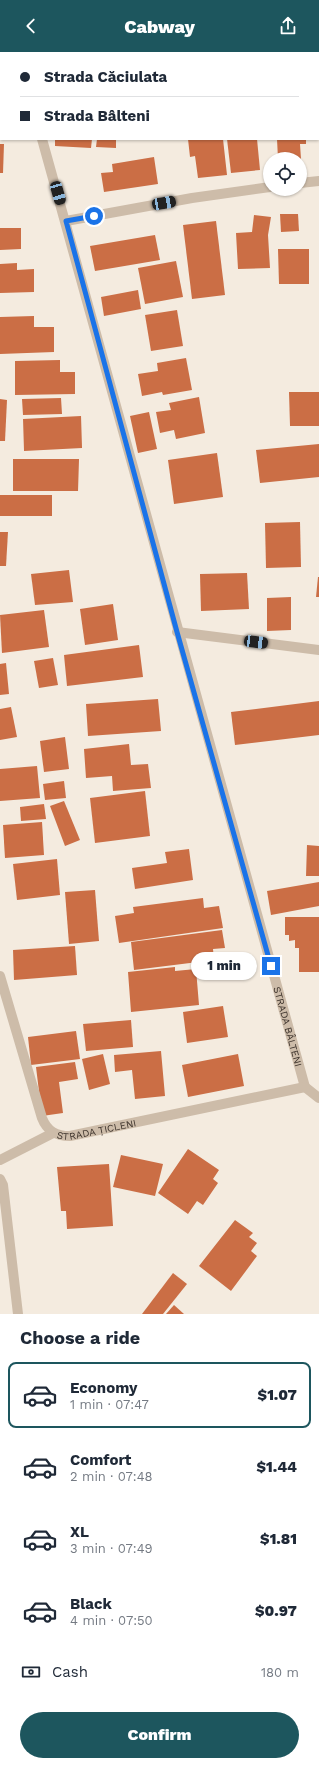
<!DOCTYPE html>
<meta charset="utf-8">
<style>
body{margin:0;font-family:"Work Sans",sans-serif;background:#f2f2f3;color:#1f2937;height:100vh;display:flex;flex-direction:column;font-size:15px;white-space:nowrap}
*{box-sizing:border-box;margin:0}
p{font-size:13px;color:#747a83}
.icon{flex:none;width:22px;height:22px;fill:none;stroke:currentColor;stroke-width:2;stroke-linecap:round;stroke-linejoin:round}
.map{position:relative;height:1262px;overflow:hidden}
.details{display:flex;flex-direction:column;background:#fff;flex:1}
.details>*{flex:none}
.banner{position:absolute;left:0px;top:0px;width:319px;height:88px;box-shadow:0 1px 3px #0004;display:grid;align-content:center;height:88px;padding:0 20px;background:#fff}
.controls{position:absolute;left:263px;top:100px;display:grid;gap:8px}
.controls a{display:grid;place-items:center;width:44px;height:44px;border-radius:50%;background:#fff;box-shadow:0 1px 3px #0004;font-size:20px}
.end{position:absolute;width:18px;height:18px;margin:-9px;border:5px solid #1a73e8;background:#fff;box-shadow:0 0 0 2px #fff}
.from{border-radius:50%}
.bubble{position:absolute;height:28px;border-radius:14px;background:#fff;box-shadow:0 1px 3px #0004;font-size:13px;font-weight:800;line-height:28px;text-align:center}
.car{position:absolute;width:12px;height:24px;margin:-12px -6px;border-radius:5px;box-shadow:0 0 3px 1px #0007;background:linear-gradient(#222 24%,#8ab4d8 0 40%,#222 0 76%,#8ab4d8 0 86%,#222 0)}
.banner b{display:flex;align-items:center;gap:14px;height:38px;font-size:15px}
.banner b+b{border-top:1px solid #e0e1e3}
.banner i{width:10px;height:10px;background:#1f2937}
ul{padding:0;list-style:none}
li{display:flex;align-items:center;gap:12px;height:66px;margin:0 8px 6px;padding:0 12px;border:2px solid transparent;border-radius:8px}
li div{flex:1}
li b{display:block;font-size:15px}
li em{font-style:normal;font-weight:800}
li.on{border-color:#1d565e}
li>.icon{width:36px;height:36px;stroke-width:1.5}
h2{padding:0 20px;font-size:18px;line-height:48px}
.pay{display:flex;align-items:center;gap:10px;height:44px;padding:0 20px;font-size:15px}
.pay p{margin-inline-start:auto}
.button{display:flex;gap:8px;margin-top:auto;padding:8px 20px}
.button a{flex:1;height:46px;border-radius:24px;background:#1d565e;color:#fff;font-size:16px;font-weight:800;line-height:46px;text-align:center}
header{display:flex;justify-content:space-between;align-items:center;height:52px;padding:0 20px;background:#1d565e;color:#fff;font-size:18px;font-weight:800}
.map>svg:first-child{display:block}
.building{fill:#cb6e45}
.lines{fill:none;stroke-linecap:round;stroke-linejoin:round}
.minor{stroke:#cdbca9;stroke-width:10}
.route{stroke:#1a73e8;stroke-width:5}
.labels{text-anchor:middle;stroke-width:3.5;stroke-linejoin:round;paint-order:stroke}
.street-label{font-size:10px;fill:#3a3029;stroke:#fbf5ec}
</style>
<header><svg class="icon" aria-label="back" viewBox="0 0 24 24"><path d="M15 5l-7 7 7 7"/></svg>Cabway<svg class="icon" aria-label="share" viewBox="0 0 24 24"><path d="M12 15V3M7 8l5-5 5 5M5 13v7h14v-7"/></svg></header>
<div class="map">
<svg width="319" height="1262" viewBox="0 0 319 1262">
<rect width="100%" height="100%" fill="#f4ebdf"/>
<g class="building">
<polygon points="55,87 92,87 91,96 55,94"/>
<polygon points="97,87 116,87 116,96 96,95"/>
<polygon points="188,87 223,87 227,123 198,126 195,104 190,105"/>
<polygon points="227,87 257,87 260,118 231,121"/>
<polygon points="277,87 306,87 306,92 300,92 301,107 278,107"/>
<polygon points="0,92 4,92 3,121 0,121"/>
<polygon points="154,105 158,132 104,140 101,121 113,120 112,112"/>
<polygon points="280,162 298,162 299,179 281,180"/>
<polygon points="254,163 271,165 268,183 270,216 238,217 236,181 252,180"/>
<polygon points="216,169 225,243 192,247 183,173"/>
<polygon points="0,176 21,176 21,197 0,198"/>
<polygon points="155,183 160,208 95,219 90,194"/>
<polygon points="278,197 309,197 309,232 279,232"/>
<polygon points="176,209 183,245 145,252 138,216"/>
<polygon points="17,211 17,218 34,217 34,240 0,241 0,212"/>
<polygon points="138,238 141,257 104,264 101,245"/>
<polygon points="177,258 183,294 151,299 145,263"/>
<polygon points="34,264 34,275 54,275 54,300 0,302 0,265"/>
<polygon points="186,306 192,338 163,343 162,340 142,344 138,322 158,319 157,311"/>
<polygon points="60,308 60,320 75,320 75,342 15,343 15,309"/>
<polygon points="289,340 319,340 319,374 290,374"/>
<polygon points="199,345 205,381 176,387 174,378 160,381 156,360 171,358 169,351"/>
<polygon points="61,346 62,362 23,363 22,347"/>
<polygon points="0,347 7,348 5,389 0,389"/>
<polygon points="149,360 157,397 138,401 130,364"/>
<polygon points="81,364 82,396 24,399 23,367"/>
<polygon points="319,392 319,425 260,431 256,398"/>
<polygon points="217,401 223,445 174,452 168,408"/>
<polygon points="13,407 79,407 78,439 13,439"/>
<rect x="0" y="443" width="52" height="21"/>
<polygon points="300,470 301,515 266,516 265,471"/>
<polygon points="0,480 8,480 6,514 0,514"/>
<polygon points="69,518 73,550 35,553 31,522"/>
<polygon points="247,521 249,557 201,559 200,522"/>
<polygon points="318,525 319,525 319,545 316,545"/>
<polygon points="291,545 291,578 267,579 267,546"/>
<polygon points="113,552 118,588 85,593 80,557"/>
<polygon points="44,558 49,595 2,601 0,563"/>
<polygon points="139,593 143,625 67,634 64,603"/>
<polygon points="53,606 58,633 39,636 34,609"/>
<polygon points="6,611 9,642 0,643 0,612"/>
<polygon points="158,647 161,679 88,684 86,652"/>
<polygon points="319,649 319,683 235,693 231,660"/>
<polygon points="11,655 17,685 0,688 0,657"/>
<polygon points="65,685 69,717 44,720 40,689"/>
<polygon points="129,692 131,713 148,712 151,736 113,739 112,724 86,726 84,697"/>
<polygon points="37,714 40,746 0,749 0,717"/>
<polygon points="64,729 66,746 45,748 43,732"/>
<polygon points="145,739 150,784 95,791 90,746"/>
<polygon points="64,749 80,788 65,794 50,754"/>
<polygon points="44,752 46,767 21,769 20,755"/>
<polygon points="42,770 44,803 5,806 3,773"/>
<polygon points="307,793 319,794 319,824 306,824"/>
<polygon points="189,797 193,828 135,837 132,816 167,811 165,800"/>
<polygon points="57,807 60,843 17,848 13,812"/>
<polygon points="319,830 319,854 271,863 267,839"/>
<polygon points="95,838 99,889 69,892 65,840"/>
<polygon points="203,846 204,856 219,854 223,876 119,891 115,864 134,861 133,855"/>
<polygon points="285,865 319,865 319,920 299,920 299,896 295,896 295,888 289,889 289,883 285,883"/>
<polygon points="222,878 225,896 213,897 214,908 134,918 131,890"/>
<polygon points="75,894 77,923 14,928 13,898"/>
<polygon points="175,915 175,919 196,917 199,953 131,960 128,920"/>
<polygon points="223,954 228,985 187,991 183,960"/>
<polygon points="131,968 133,995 86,999 83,972"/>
<polygon points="76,979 80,1007 31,1013 28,985"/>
<polygon points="161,999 165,1044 135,1047 132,1018 115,1020 114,1003"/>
<polygon points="103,1002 110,1032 89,1038 82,1007"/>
<polygon points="238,1002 244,1034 188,1045 182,1013"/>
<polygon points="75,1010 78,1027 59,1030 63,1061 42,1064 36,1015"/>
<polygon points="188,1097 219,1118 213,1127 218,1131 203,1153 197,1149 188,1162 158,1141"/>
<polygon points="121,1103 163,1112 155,1144 113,1135"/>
<polygon points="109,1112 113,1174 67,1177 66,1159 61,1159 57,1115"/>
<polygon points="235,1168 253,1181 249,1185 257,1191 251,1199 257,1204 231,1239 199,1214"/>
<polygon points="173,1221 187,1232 163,1262 142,1262"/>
<polygon points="174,1253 184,1262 166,1262"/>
</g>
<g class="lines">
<g class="minor">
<polyline points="17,0 17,1"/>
<path id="s1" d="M 42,87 L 305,1035 L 319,1046"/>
<polyline points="300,131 319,129"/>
<polyline points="66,169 192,146 270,135"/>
<polyline points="177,580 319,598"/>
<path id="s2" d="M 0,924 L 42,1066 C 47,1079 56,1084 70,1084 L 305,1035"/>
<polyline points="0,1108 53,1081"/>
<polyline points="0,1127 3,1133 18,1262"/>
</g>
</g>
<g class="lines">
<polyline class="route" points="94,164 66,169 177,580 271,914"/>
</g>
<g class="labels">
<g class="street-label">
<text dy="4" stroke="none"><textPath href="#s1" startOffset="921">STRADA BÂLTENI</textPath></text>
<text dy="4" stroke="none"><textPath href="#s2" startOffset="211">STRADA ȚICLENI</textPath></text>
</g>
</g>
</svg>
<div class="controls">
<a><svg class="icon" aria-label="locate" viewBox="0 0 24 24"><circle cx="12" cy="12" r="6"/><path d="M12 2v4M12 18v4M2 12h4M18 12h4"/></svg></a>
</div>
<i class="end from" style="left:94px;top:164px"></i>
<i class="end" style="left:271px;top:914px"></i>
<div class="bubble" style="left:191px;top:900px;width:66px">1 min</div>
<i class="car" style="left:58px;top:141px;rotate:164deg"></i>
<i class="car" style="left:164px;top:151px;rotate:80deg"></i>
<i class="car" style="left:256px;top:590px;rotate:97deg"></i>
<div class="banner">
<b><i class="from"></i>Strada Căciulata</b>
<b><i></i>Strada Bâlteni</b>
</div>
</div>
<section class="details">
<h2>Choose a ride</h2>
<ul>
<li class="on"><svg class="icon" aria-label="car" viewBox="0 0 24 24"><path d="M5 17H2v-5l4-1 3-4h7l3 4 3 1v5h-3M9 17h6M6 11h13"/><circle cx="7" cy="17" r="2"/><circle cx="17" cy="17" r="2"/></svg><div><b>Economy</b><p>1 min · 07:47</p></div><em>$1.07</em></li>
<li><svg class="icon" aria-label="car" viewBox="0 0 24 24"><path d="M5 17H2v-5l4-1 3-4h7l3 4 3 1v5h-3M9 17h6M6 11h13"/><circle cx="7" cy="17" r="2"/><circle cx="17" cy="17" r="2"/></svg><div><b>Comfort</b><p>2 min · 07:48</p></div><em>$1.44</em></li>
<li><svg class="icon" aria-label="car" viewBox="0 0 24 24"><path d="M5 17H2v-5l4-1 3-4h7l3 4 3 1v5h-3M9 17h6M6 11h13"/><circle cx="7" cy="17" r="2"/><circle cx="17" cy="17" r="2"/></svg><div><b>XL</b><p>3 min · 07:49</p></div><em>$1.81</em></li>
<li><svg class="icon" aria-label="car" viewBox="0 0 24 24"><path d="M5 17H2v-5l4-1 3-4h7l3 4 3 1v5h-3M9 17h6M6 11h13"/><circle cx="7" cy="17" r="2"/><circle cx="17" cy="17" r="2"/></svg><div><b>Black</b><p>4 min · 07:50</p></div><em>$0.97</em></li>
</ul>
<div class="pay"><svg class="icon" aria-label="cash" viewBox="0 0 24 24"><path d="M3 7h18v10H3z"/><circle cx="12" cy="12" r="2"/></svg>Cash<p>180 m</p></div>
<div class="button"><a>Confirm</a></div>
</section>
